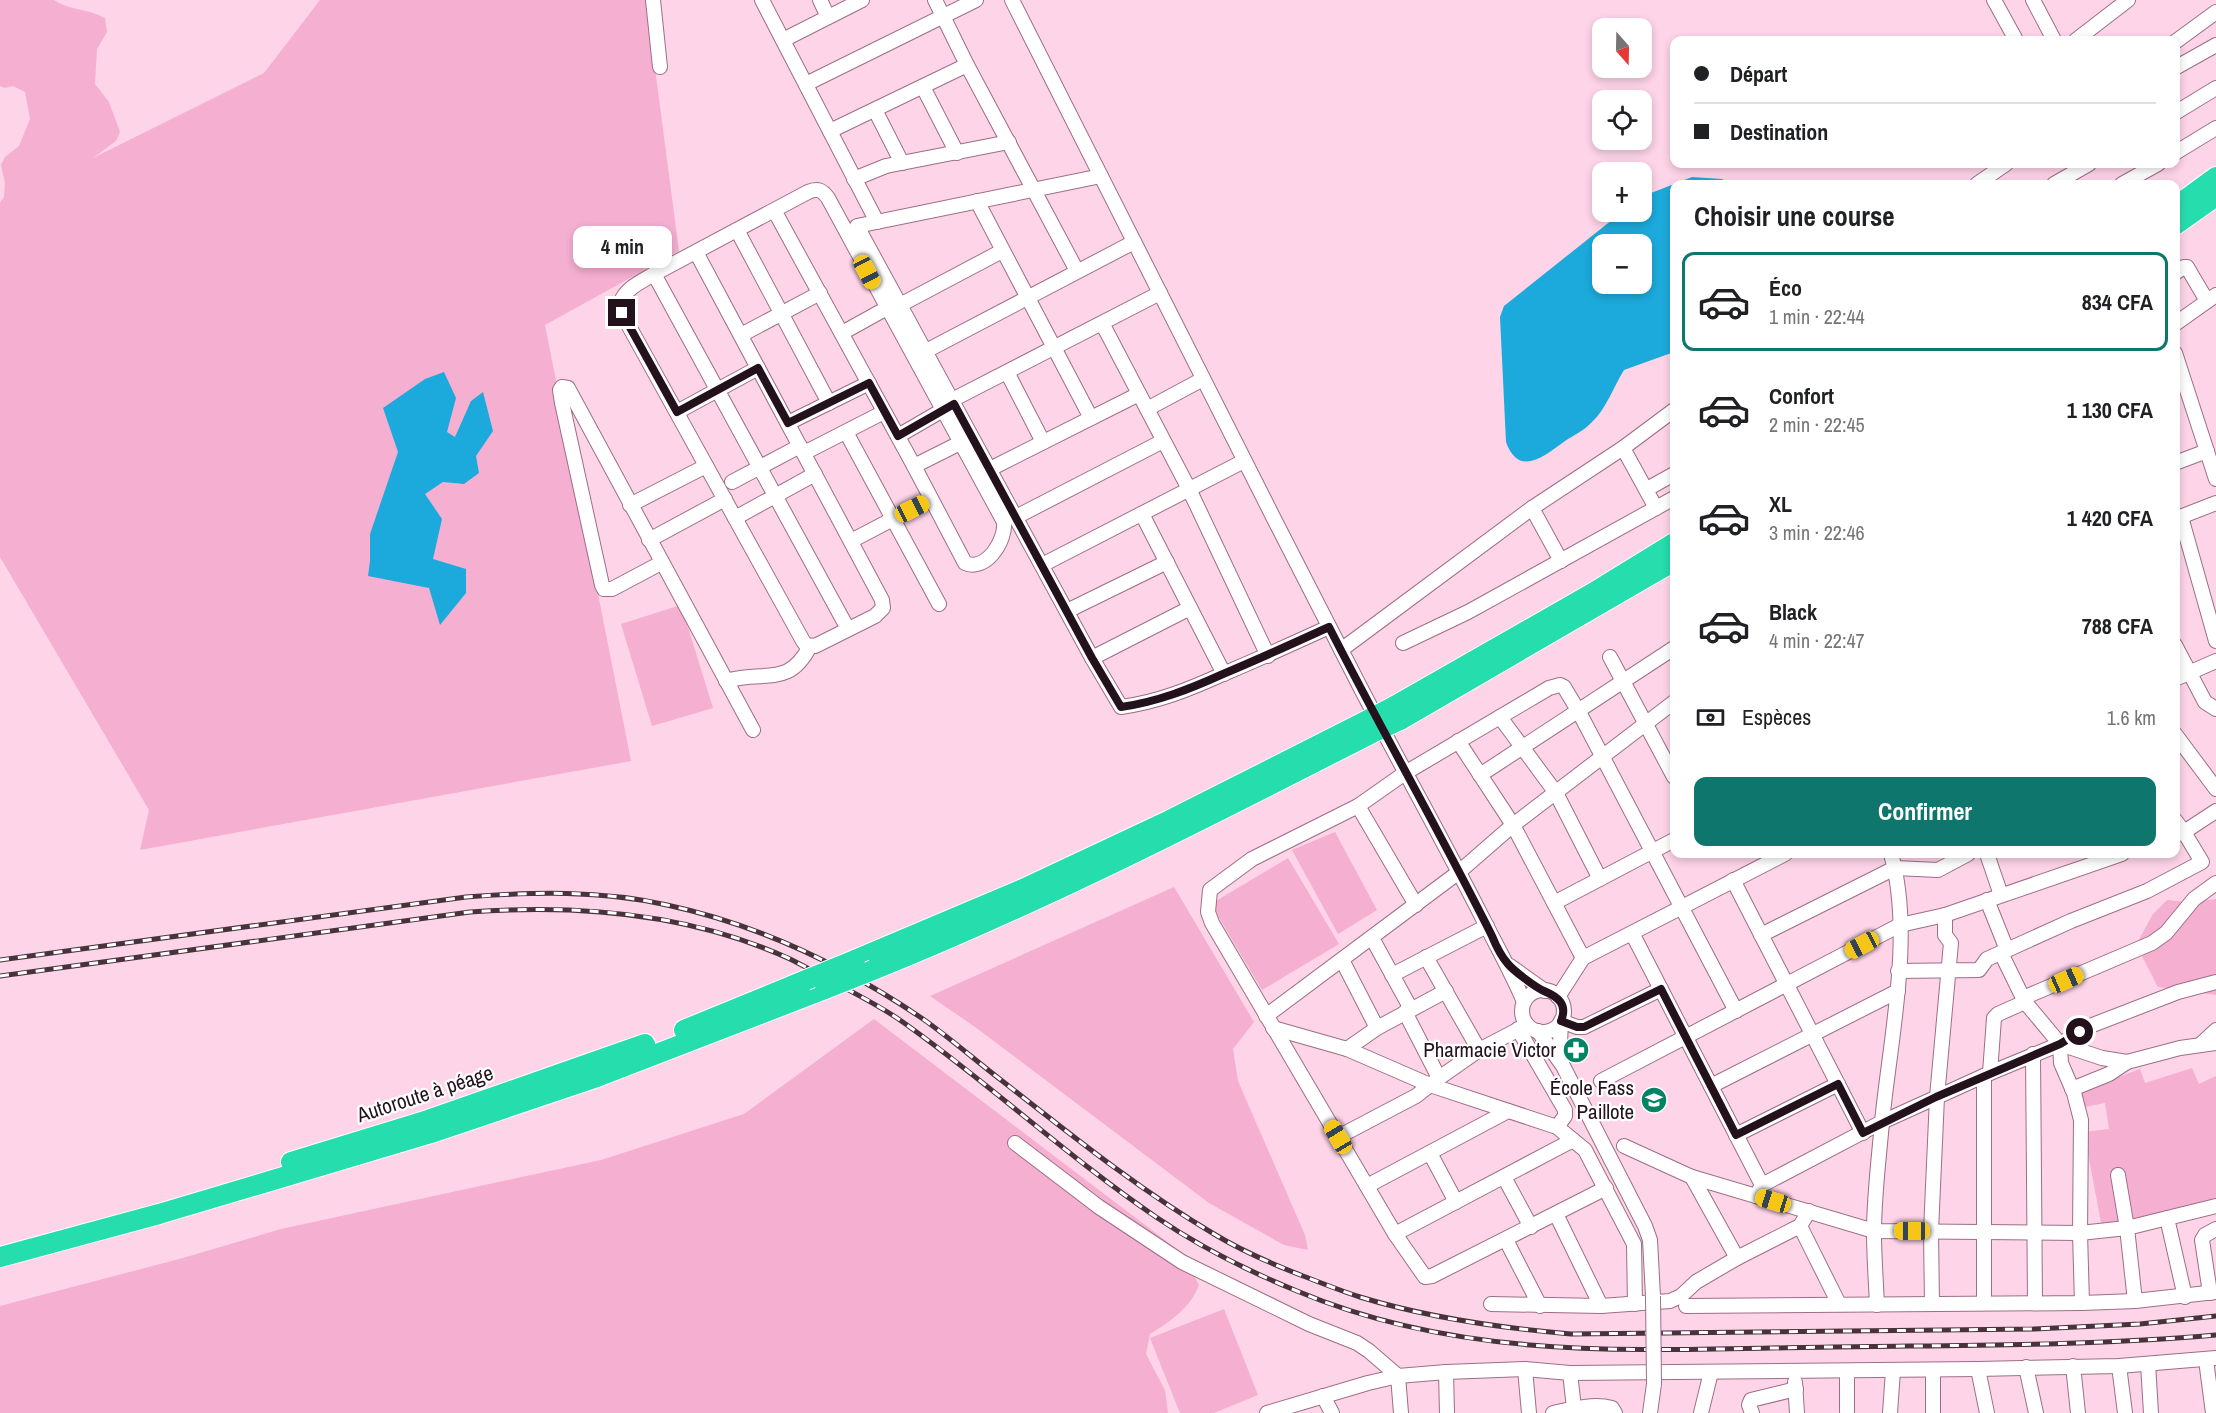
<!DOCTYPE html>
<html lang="fr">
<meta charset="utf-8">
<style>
body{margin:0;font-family:"Archivo Narrow",sans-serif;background:#f6f6f6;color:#202124;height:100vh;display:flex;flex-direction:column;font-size:22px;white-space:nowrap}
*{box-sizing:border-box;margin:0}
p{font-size:20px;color:#757577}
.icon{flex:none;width:33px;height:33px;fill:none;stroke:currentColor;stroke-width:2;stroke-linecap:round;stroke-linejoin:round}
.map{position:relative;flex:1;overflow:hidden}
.sheet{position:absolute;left:1670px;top:180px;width:510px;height:678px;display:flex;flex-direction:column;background:#fff;border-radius:12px;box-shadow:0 3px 9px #0003}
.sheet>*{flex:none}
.guide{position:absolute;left:1670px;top:36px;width:510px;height:132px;border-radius:12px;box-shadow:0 3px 9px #0003;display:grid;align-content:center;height:132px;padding:0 24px;background:#fff}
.needle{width:39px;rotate:160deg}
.fabs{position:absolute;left:1592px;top:18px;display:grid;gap:12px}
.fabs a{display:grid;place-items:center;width:60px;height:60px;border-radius:12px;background:#fff;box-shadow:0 3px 9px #0003;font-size:30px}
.end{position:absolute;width:27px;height:27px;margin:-14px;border:8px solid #23121b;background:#fff;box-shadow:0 0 0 3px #fff}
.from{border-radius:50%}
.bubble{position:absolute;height:42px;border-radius:12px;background:#fff;box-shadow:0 3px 9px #0003;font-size:20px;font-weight:700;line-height:42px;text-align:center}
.car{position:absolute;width:18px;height:36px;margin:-18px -9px;border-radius:8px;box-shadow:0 0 4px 2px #0007;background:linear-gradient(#f5c518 24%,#345 0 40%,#f5c518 0 76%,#345 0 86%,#f5c518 0)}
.guide b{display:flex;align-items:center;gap:21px;height:57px;font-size:22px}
.guide b+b{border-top:2px solid #e0e0e0}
.guide i{width:15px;height:15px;background:#202124}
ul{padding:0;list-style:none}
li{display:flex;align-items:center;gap:18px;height:99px;margin:0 12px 9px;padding:0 12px;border:3px solid transparent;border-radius:12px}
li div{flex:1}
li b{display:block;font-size:22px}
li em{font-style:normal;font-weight:700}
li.active{border-color:#0f766e}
li>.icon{width:54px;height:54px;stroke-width:1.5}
h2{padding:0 24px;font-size:27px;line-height:72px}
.pay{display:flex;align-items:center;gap:15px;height:66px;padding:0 24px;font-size:22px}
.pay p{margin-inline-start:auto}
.primary-button{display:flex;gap:12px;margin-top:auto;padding:12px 24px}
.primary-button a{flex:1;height:69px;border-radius:12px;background:#0f766e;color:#fff;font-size:24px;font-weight:700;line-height:69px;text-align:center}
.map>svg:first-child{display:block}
.green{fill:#f5afd1}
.water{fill:#1caadc;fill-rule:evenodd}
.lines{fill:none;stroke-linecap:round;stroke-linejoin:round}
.minor-casing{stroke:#9d6e85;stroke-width:16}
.highway-casing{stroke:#fff;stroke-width:22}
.minor{stroke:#fff;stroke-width:14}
.highway{stroke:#26dead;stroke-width:20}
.rail-casing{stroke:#48333d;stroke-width:5}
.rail{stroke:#fff;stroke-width:3;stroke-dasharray:9;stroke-linecap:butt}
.minor-bridge-casing{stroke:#9d6e85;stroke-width:16;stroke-linecap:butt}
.highway-bridge-casing{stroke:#fff;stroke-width:22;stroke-linecap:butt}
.minor-bridge{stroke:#fff;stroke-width:14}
.highway-bridge{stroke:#26dead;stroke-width:20}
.route{stroke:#23121b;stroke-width:8}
.labels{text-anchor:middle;stroke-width:4.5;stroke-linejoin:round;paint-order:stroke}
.poi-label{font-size:21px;fill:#23121b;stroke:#fff;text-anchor:end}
.street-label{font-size:21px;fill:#23121b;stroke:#fff}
</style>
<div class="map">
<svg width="2216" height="1413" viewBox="0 0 2216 1413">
<rect width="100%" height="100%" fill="#fed4e8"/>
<g class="green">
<path d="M 0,0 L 54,0 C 68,10 89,9 105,18 L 107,32 L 97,49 L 95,84 L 109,102 L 120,132 L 116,141 L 93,158 L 264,73 L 320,0 L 646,0 L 679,251 L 545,325 L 631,761 L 140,850 L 149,810 L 0,557 L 0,203 L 4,197 L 5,183 L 1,165 L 5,157 L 19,146 L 30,119 L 25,92 L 13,86 L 5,88 L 0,86 Z"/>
<polygon points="681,605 713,708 652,726 621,624"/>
<polygon points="1335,832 1377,910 1338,934 1292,850"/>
<polygon points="1288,858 1339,944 1262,990 1211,904"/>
<polygon points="1174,887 1254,1022 1233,1049 1238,1081 1305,1235 1308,1250 1284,1245 1209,1203 975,1027 930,996"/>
<polygon points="2216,899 2216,995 2158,987 2136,945 2153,914 2167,900 2188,902"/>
<path d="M 874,1019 L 1182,1253 L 1199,1285 C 1191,1307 1170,1322 1150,1334 L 1146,1354 L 1165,1390 L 1168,1413 L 0,1413 L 0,1306 L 183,1258 L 281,1229 L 601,1160 L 744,1114 Z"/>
<polygon points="2192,1068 2199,1084 2216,1076 2216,1198 2203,1204 2102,1228 2084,1132 2109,1129 2105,1103 2085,1107 2079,1092 2140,1069 2145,1083"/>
<polygon points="1224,1309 1258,1395 1214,1413 1180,1413 1150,1338"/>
</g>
<g class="water">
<path d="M 1692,177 L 1722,179 L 1732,184 L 1674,184 L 1674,352 L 1624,370 C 1614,386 1606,409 1592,422 C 1585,430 1574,435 1565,441 C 1544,456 1519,478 1506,442 L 1500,317 L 1504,306 L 1622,212 L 1641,212 L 1641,197 ZM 1602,244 L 1641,244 L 1641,284 L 1602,284 Z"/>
<polygon points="444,372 456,398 447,432 455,437 471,401 483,392 493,431 476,456 479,473 464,484 443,482 425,494 442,519 433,559 466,569 466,593 440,625 429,588 368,576 370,561 370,534 398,452 383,408 425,379"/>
</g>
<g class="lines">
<defs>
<g id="minor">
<polyline points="653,0 660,67"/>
<polyline points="762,0 877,222"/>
<polyline points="820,0 828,17"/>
<polyline points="935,0 967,65 1077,271"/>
<path d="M 1012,0 C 1126,225 1239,452 1355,677 C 1396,757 1441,836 1482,917 C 1496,945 1512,973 1524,1002"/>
<polyline points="1994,0 2016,40"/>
<polyline points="2033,0 2054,40"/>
<polyline points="783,40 862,0"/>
<polyline points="2076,40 2128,0"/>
<polyline points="2175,42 2216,12"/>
<polyline points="2175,68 2216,45"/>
<polyline points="806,84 976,0"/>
<polyline points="923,87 957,153"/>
<polyline points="875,110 902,163"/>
<polyline points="2175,113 2216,88"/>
<polyline points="830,131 967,65"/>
<polyline points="2175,153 2216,128"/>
<path d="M 1101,176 L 857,226 L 1092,658 L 1121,707 C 1158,702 1190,689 1223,674 C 1259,659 1294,643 1329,627"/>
<polyline points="854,179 886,166 1009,142"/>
<polyline points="1977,184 2006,164"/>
<polyline points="2054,184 2089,164"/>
<polyline points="2122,184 2158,164"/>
<polyline points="977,201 1091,418"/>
<polyline points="737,230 829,403"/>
<path d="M 696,252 L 882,600 L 883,608 L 875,616 L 815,646 L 806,645 L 803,641 L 625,319 L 620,304 C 625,288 641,282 654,274 L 808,192 C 818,188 822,190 828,198 L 1004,522 C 1006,541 986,572 965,563 L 914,466 L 774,210"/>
<polyline points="2175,273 2184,267 2187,267 2207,301"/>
<polyline points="654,274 848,629"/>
<polyline points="900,305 1002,251"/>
<polyline points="1102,323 1189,489 1268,656"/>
<polyline points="2175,324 2216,295"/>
<polyline points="842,333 887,308"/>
<polyline points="741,335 820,293"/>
<polyline points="926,351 1134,242"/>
<polyline points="2175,353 2216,479"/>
<polyline points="1007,372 1043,442"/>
<polyline points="952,400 1160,293"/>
<polyline points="1147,409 1203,379"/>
<polyline points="677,412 758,368"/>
<polyline points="788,423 869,383"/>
<polyline points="846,432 939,604"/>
<polyline points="898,436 948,407"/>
<polyline points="1623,448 1656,508"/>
<polyline points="804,453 884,412"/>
<polyline points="2175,463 2207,451"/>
<polyline points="914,466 960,443"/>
<polyline points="990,469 1139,394"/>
<polyline points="732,482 800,446"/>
<polyline points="1647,489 1674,474"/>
<polyline points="630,505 706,466"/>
<polyline points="1532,508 1561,561"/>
<polyline points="1142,514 1224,674"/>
<polyline points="1016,517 1163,441"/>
<polyline points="2181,517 2216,641"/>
<polyline points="735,518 815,474"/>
<polyline points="2175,519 2216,503"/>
<polyline points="649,540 725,499"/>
<polyline points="851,541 931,499"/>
<polyline points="661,563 612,589 604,589 602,585 562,403 560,390 562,387 568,388 753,730"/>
<polyline points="1042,565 1244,461"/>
<polyline points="1067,611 1167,562"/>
<polyline points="1403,643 1468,612 1674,498"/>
<polyline points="2175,645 2205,702 2216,709"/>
<polyline points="1341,650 1532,508 1623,448 1674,410"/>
<polyline points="1610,657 1674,777"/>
<polyline points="1092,658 1190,608"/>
<polyline points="2175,679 2216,661"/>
<path d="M 726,681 C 764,669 788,689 810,646"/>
<polyline points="1500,717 1556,793 1600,879"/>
<polyline points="2175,734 2216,789"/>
<polyline points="1458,741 1513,825 1583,958"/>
<polyline points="1480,775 1674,648"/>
<polyline points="1358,806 1416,905"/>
<polyline points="2175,820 2184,832 2175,835"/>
<polyline points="1987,854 2001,895"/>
<polyline points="1733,880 1863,1133"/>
<polyline points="1987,900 2007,950"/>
<polyline points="1554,903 1674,840"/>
<polyline points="1632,933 1762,1185"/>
<polyline points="1761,935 1895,868 1938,870 1968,854"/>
<polyline points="1372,938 1411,1009"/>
<polyline points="2001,953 2025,1002 2060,1044 2102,1058 2127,1062 2180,1048 2216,1043"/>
<polyline points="1426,957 1479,1050"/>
<polyline points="1342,960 1377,1028"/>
<polyline points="1510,966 1545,991"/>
<polyline points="1898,971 1979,970 1987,959 2071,921 2147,891 2202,862 2184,832 2216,811"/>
<polyline points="1392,975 1487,926"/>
<circle cx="1543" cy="1011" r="21"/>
<polyline points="1558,997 1583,958 1785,854"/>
<polyline points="2023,998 2152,943 2166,933 2194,899 2216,883"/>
<polyline points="1405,1012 1439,1078"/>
<polyline points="1266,1016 1459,872 1513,825 1674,702"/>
<polyline points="1273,1028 1347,1049 1430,1085 1557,1127 1585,1150 1634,1244 1635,1304"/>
<polyline points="1518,1029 1565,1110 1565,1116 1557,1127"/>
<polyline points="1538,1031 1563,1066 1645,1226 1650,1240 1653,1296"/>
<polyline points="2060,1044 2061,1063 2074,1093 2081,1120 2080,1233 2082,1303"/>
<polyline points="2201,1044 2216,1030"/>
<polyline points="1347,1049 1377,1028 1446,991"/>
<polyline points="2033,1054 2035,1302"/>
<polyline points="1562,1062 1560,1044 1561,1021 1577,1027 1584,1027 1661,989"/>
<polyline points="1990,1073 1994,1018 1998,1014 2025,1002"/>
<polyline points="1601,1081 1900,925 1945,915 2122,854"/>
<polyline points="1711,1086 1898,991"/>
<polyline points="2072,1089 2109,1074 2127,1062"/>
<polyline points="1736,1135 1838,1084"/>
<polyline points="1338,1137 1416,1096 1439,1078 1479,1050 1527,1025"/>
<polyline points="1015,1143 1099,1207 1182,1262 1309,1324 1357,1343 1369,1351 1398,1376 1446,1372 1525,1369 1570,1373 1978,1369 2119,1366 2216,1358"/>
<polyline points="1624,1146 1692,1177 1874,1231 2080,1233 2127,1228 2216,1206"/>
<polyline points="1430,1153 1456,1202"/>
<polyline points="2118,1175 2127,1228 2135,1301"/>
<polyline points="1504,1177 1531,1227"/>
<polyline points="1692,1177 1737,1258"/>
<polyline points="1367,1186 1508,1111"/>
<polyline points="1606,1188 1432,1276 1425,1277 1395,1234 1212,923 1208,912 1210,890 1252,859 1358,806 1405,773 1549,688 1560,685 1564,687 1579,712 1736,1011"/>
<polyline points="1756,1196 1762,1185 1882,1122 1990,1073 2060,1044 2090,1026 2178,992 2216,982"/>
<polyline points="1556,1214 1601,1306"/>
<polyline points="2167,1218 2185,1297"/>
<polyline points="1800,1226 1839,1304"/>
<polyline points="1395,1234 1573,1140"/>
<polyline points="1506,1240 1540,1306"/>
<polyline points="2210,1293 2202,1240 2205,1235 2216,1229"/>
<polyline points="1984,1303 1984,1076"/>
<polyline points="1491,1304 1601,1306 1670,1301 1681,1296 1696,1282 1737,1258 1800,1226 1809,1211"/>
<polyline points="1932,1304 1931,1231 1937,1097 1951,943 1945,935 1945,915"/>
<path d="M 1877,1305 C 1876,1281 1874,1257 1874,1232 C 1874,1196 1879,1158 1882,1122 C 1890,1039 1914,935 1891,854"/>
<polyline points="1686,1306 2082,1303 2135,1301 2216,1292"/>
<polyline points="2206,1360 2213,1413"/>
<polyline points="2148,1364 2151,1413"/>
<polyline points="2073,1366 2078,1413"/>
<polyline points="2119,1366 2125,1413"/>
<polyline points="2026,1367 2036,1413"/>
<polyline points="1525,1369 1529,1413"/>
<polyline points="1978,1369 1987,1413"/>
<polyline points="1933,1370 1933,1413"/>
<polyline points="1847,1371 1847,1411"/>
<polyline points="1446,1372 1447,1413"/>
<polyline points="1570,1373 1574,1408"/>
<polyline points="1795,1382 1797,1413"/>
<polyline points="1323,1396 1332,1413"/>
<polyline points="1267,1413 1368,1383 1398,1376 1401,1413"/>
<path d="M 1553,1413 C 1572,1409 1593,1403 1612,1408 L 1615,1413"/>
<polyline points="1650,1413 1654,1384"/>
<polyline points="1701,1413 1711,1372"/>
<polyline points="1752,1413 1749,1405 1751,1400 1796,1389"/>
<polyline points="1890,1413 1893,1371"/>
</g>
<g id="highway">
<polyline points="2175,207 2216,177"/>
<polyline points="2175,225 2216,196"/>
<polyline points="1393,707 1591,594 1674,543"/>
<polyline points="1400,720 1674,561"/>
<polyline points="855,960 1023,889 1170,820 1366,721"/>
<path d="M 873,970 C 1044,901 1208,817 1372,733"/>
<polyline points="684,1030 806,980"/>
<polyline points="291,1162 428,1120 645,1044"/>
<polyline points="0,1257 159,1214 431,1133 597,1077 825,989"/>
</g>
</defs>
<use href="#minor" class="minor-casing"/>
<use href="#highway" class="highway-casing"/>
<use href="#minor" class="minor"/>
<use href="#highway" class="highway"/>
<defs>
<g id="rail">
<path d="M 0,960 L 466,897 C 533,892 601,890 667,905 C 760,925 845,966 923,1019 C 950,1038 975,1060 1001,1080 C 1070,1134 1138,1189 1214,1234 C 1242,1251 1272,1264 1303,1276 C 1322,1283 1341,1291 1360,1297 C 1429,1318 1500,1328 1571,1334 L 2034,1329 L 2140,1324 L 2216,1316"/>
<path d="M 0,976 L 470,912 C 579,904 690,913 790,959 C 804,966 818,974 832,981 C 854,993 876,1004 897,1018 C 986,1080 1066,1156 1156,1217 C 1200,1247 1248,1271 1297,1291 C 1470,1364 1650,1349 1833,1347 C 1960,1345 2088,1346 2216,1335"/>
</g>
</defs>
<use href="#rail" class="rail-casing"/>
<use href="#rail" class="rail"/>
<defs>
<polyline id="minor-bridge" points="1653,1296 1654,1384"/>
<g id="highway-bridge">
<polyline points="1366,721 1393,707"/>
<polyline points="1372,733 1400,720"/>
<polyline points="806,980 855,960"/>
<polyline points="825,989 873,970"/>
</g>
</defs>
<use href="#minor-bridge" class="minor-bridge-casing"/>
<use href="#highway-bridge" class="highway-bridge-casing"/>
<use href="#minor-bridge" class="minor-bridge"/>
<use href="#highway-bridge" class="highway-bridge"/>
</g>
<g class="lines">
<path class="route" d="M 622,313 L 677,412 L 758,368 L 788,423 L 869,383 L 898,436 L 954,404 L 1092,658 L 1121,707 C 1157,702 1190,689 1223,674 C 1259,659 1294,643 1329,627 C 1382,731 1440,832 1492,936 C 1496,946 1501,956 1508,964 C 1514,971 1535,987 1544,991 C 1558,997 1568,1004 1561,1021 L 1577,1027 L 1584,1027 L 1661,989 L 1736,1135 L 1838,1084 L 1863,1133 L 1936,1097 L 2060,1044 L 2080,1032"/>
</g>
<defs>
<symbol id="pharmacy-disc" viewBox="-11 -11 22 22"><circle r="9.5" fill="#028364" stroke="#fff"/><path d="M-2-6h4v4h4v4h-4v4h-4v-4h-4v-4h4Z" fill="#fff"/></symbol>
<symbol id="school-disc" viewBox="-11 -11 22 22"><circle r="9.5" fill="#028364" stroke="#fff"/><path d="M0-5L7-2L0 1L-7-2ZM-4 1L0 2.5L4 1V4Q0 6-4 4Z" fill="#fff"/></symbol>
</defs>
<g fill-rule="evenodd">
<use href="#pharmacy-disc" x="1561" y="1035" width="30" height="30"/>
<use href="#school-disc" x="1639" y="1085" width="30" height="30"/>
</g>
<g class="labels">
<g class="poi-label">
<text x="1556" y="1057">Pharmacie Victor</text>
<text x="1634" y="1095">École Fass<tspan x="1634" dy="24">Paillote</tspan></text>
</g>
<g class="street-label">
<text transform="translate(425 1094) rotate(-18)" y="7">Autoroute à péage</text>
</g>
</g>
</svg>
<div class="fabs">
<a><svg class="needle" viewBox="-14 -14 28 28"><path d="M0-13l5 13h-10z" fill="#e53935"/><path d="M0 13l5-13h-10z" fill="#757577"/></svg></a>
<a><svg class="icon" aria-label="locate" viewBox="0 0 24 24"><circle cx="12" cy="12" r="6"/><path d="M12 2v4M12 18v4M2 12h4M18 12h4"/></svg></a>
<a>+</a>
<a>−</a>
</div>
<i class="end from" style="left:2080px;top:1032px"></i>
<i class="end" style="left:622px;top:313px"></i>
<div class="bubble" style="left:573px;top:226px;width:99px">4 min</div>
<i class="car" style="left:867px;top:272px;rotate:152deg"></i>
<i class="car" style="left:912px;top:509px;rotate:63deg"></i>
<i class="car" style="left:1862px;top:945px;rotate:242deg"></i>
<i class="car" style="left:2066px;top:980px;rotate:66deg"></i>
<i class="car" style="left:1338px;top:1137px;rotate:329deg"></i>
<i class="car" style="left:1773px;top:1201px;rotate:287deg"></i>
<i class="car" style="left:1912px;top:1231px;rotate:270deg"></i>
<div class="guide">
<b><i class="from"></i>Départ</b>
<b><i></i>Destination</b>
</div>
<section class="sheet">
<h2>Choisir une course</h2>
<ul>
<li class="active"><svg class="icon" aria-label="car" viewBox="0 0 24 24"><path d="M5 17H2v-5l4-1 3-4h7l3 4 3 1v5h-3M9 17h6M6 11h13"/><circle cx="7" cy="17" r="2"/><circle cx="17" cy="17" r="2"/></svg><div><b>Éco</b><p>1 min · 22:44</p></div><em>834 CFA</em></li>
<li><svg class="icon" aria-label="car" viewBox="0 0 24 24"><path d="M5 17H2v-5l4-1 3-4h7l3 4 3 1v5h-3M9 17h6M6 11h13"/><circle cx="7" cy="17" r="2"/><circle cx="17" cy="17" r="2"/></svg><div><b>Confort</b><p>2 min · 22:45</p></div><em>1 130 CFA</em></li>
<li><svg class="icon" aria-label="car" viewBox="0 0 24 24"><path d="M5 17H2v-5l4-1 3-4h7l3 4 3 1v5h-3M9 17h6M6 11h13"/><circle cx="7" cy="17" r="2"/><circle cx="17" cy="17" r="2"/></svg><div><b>XL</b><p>3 min · 22:46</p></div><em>1 420 CFA</em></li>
<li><svg class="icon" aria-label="car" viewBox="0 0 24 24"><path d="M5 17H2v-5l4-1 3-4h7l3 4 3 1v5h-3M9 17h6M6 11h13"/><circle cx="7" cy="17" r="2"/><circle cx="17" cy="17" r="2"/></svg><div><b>Black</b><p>4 min · 22:47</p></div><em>788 CFA</em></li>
</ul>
<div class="pay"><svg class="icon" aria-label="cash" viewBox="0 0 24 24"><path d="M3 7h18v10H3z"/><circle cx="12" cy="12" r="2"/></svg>Espèces<p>1.6 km</p></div>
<div class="primary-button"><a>Confirmer</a></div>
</section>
</div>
